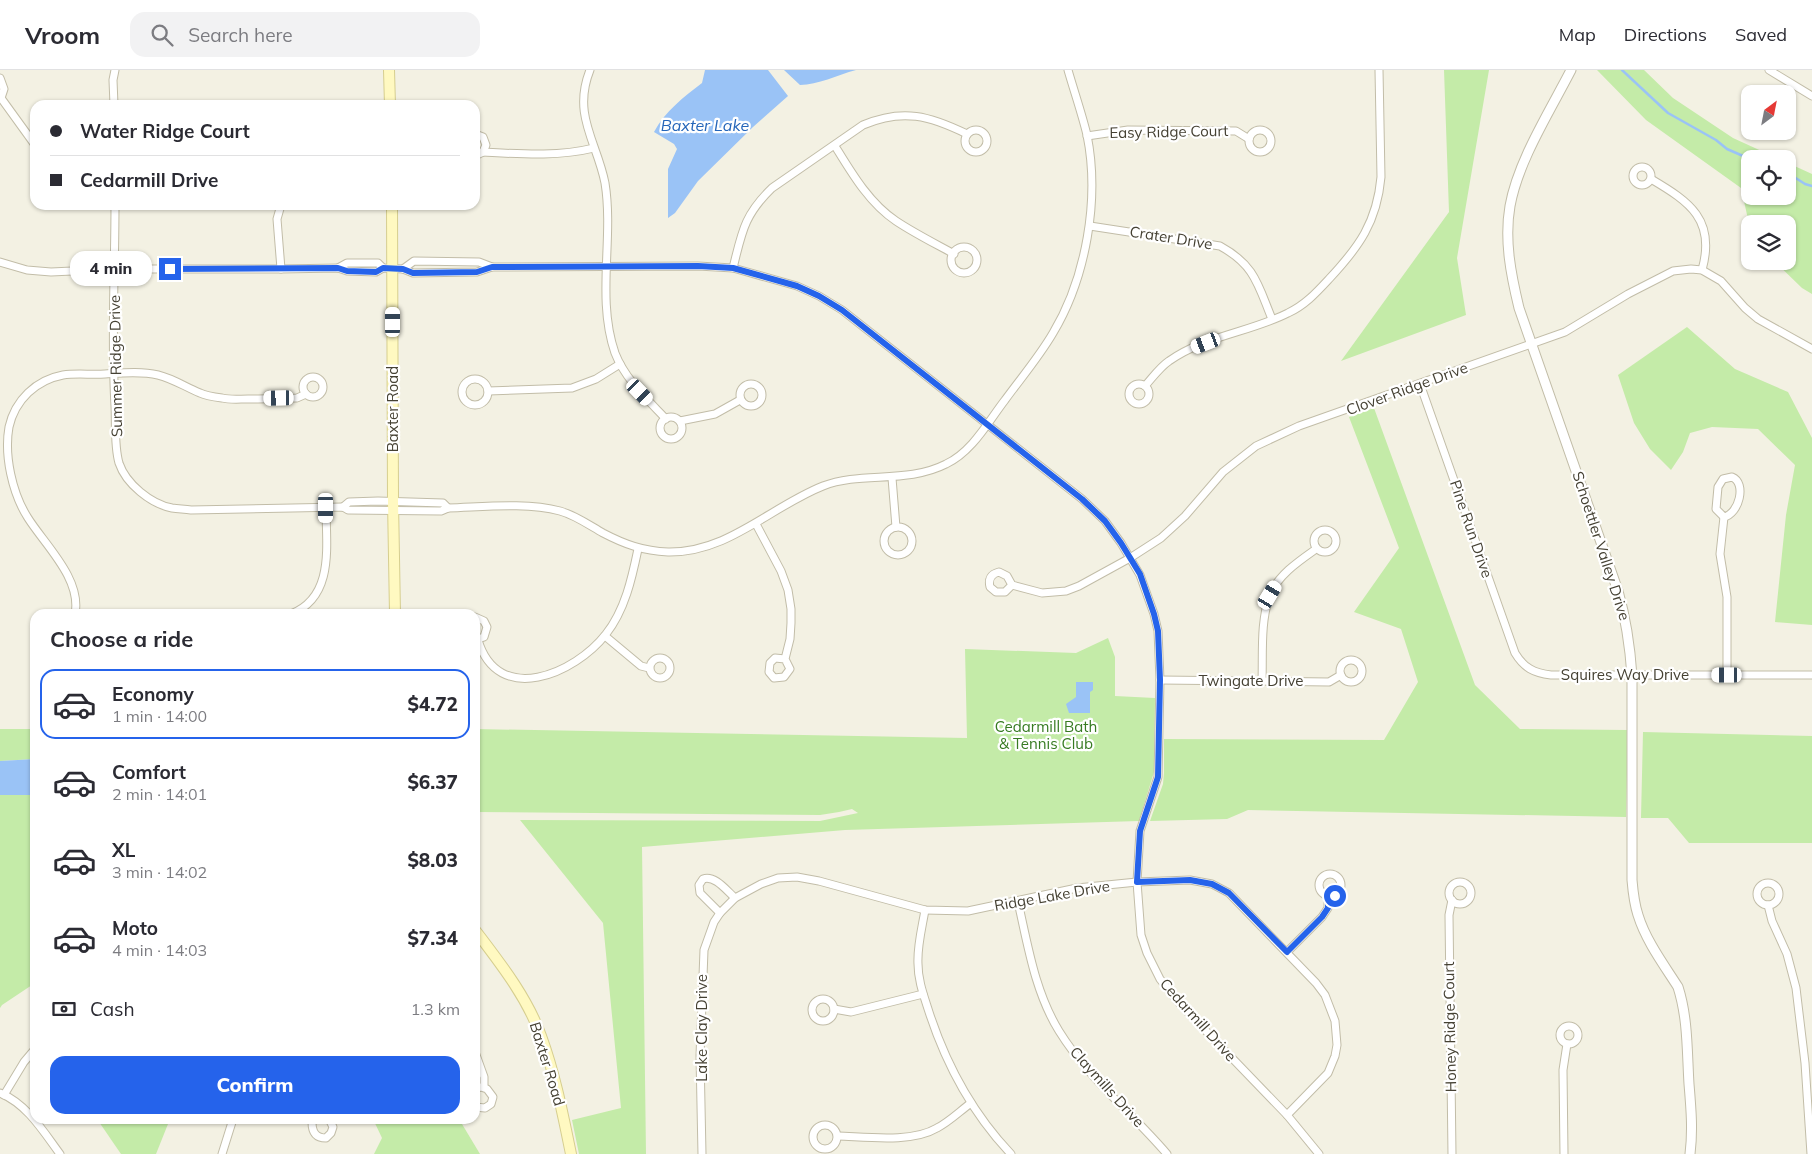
<!DOCTYPE html>
<meta charset="utf-8">
<style>
body{margin:0;font-family:Mulish,sans-serif;background:#f2f2f3;color:#2b2b33;height:100vh;display:flex;flex-direction:column;font-size:19px;white-space:nowrap}
*{box-sizing:border-box;margin:0}
p{font-size:16px;color:#7c7c81}
.icon{flex:none;width:28px;height:28px;fill:none;stroke:currentColor;stroke-width:2;stroke-linecap:round;stroke-linejoin:round}
.map{position:relative;flex:1;overflow:hidden}
.drawer{position:absolute;left:30px;top:539px;width:450px;height:515px;display:flex;flex-direction:column;background:#fff;border-radius:15px;box-shadow:0 1px 4px #0004}
.drawer>*{flex:none}
.hud{position:absolute;left:30px;top:30px;width:450px;height:110px;border-radius:15px;box-shadow:0 1px 4px #0004;display:grid;align-content:center;height:110px;padding:0 20px;background:#fff}
.needle{width:32px;rotate:32deg}
.controls{position:absolute;left:1741px;top:15px;display:grid;gap:10px}
.controls a{display:grid;place-items:center;width:55px;height:55px;border-radius:10px;background:#fff;box-shadow:0 1px 4px #0004;font-size:25px}
.end{position:absolute;width:22px;height:22px;margin:-11px;border:6px solid #2563eb;background:#fff;box-shadow:0 0 0 2px #fff}
.from{border-radius:50%}
.bubble{position:absolute;height:35px;border-radius:15px;background:#fff;box-shadow:0 1px 4px #0004;font-size:16px;font-weight:800;line-height:35px;text-align:center}
.car{position:absolute;width:15px;height:30px;margin:-15px -8px;border-radius:6px;box-shadow:0 0 4px 1px #0007;background:linear-gradient(#fff 24%,#345 0 40%,#fff 0 76%,#345 0 86%,#fff 0)}
.hud b{display:flex;align-items:center;gap:18px;height:48px;font-size:19px}
.hud b+b{border-top:1px solid #e1e1e2}
.hud i{width:12px;height:12px;background:#2b2b33}
ul{padding:0;list-style:none}
li{display:flex;align-items:center;gap:15px;height:70px;margin:0 10px 8px;padding:0 10px;border:2px solid transparent;border-radius:15px}
li div{flex:1}
li b{display:block;font-size:19px}
li em{font-style:normal;font-weight:800}
li.current{border-color:#2563eb}
li>.icon{width:45px;height:45px;stroke-width:1.5}
h2{padding:0 20px;font-size:22px;line-height:60px}
.pay{display:flex;align-items:center;gap:12px;height:55px;padding:0 20px;font-size:19px}
.pay p{margin-inline-start:auto}
.button{display:flex;gap:10px;margin-top:auto;padding:10px 20px}
.button a{flex:1;height:58px;border-radius:15px;background:#2563eb;color:#fff;font-size:20px;font-weight:800;line-height:58px;text-align:center}
header{display:flex;align-items:center;gap:30px;box-sizing:border-box;height:70px;padding:0 25px;background:#fff;border-bottom:1px solid #e1e1e2}
header strong{font-size:24px}
nav{display:flex;gap:28px;margin-inline-start:auto;font-size:18px}
.search{width:350px;height:45px;background:#f2f2f3;display:flex;align-items:center;gap:12px;box-sizing:border-box;padding:0 18px;border-radius:15px;color:#7c7c81;font-size:19px}
.map>svg:first-child{display:block}
.green{fill:#c4eba8}
.water{fill:#9ac3f6}
.lines{fill:none;stroke-linecap:round;stroke-linejoin:round}
.stream{stroke:#9ac3f6;stroke-width:2.5}
.minor-casing{stroke:#c2bda8;stroke-width:9}
.tertiary-casing{stroke:#c2bda8;stroke-width:11}
.secondary-casing{stroke:#d6ce8f;stroke-width:12}
.minor{stroke:#fff;stroke-width:7}
.tertiary{stroke:#fff;stroke-width:9}
.secondary{stroke:#fff9c1;stroke-width:10}
.route{stroke:#2563eb;stroke-width:6}
.labels{text-anchor:middle;stroke-width:4.5;stroke-linejoin:round;paint-order:stroke}
.street-label{font-size:15px;fill:#454133;stroke:#fff}
.park-label{font-size:15px;fill:#377b22;stroke:#fff}
.water-label{font-size:16px;font-style:italic;fill:#2465b9;stroke:#fff}
</style>
<header>
<strong>Vroom</strong>
<div class="search"><svg class="icon" aria-label="search" viewBox="0 0 24 24"><circle cx="10" cy="10" r="6"/><path d="M15 15l6 6"/></svg>Search here</div>
<nav><a>Map</a><a>Directions</a><a>Saved</a></nav>
</header>
<div class="map">
<svg width="1812" height="1084" viewBox="0 0 1812 1084">
<rect width="100%" height="100%" fill="#f3f1e3"/>
<g class="green">
<polygon points="1444,0 1489,0 1457,188 1466,245 1341,291 1449,142"/>
<polygon points="1597,0 1644,0 1673,28 1733,68 1779,89 1750,89 1750,126 1788,126 1788,93 1812,104 1812,224 1802,218 1774,191 1788,191 1788,154 1750,154 1750,158 1741,118 1646,50"/>
<polygon points="1687,257 1735,299 1788,322 1812,368 1812,555 1775,552 1786,445 1795,395 1758,359 1712,357 1690,363 1683,382 1671,400 1650,379 1634,353 1618,305"/>
<polygon points="1374,338 1475,615 1520,659 1628,660 1626,747 1248,740 1227,749 1150,751 1163,714 1164,703 1164,669 1384,670 1418,612 1401,559 1354,542 1399,478 1349,347"/>
<polygon points="1108,568 1115,587 1115,626 1155,628 1154,702 1139,751 845,760 642,777 646,1084 579,1084 572,1050 621,1038 603,853 520,750 820,751 858,743 852,739 839,742 820,745 475,742 475,659 967,668 965,579 1076,583"/>
<polygon points="0,659 35,659 35,689 0,691"/>
<polygon points="1643,662 1812,666 1812,773 1689,773 1668,748 1641,748"/>
<polygon points="0,725 35,725 35,913 2,935 0,938"/>
<polygon points="97,1049 170,1049 156,1084 121,1084"/>
<polygon points="373,1049 459,1049 480,1084 374,1084 382,1068"/>
</g>
<g class="water">
<path d="M 705,0 L 768,0 L 788,26 L 753,57 L 698,111 L 675,143 L 668,148 L 668,99 L 677,79 L 674,74 L 654,62 C 665,41 684,27 702,13 Z"/>
<path d="M 784,0 L 856,0 C 837,5 818,15 800,15 Z"/>
<polygon points="1076,612 1093,612 1093,620 1090,622 1090,643 1069,643 1066,634 1076,627"/>
<polygon points="35,689 35,725 0,725 0,691"/>
</g>
<g class="lines">
<g class="stream">
<polyline points="1622,0 1668,43 1716,70 1727,79 1750,89"/>
<polyline points="1788,103 1805,114 1812,116"/>
</g>
<defs>
<g id="minor">
<path d="M 590,0 C 572,45 597,72 605,113 C 614,169 596,228 615,283 C 625,309 647,329 666,349"/>
<polyline points="1769,0 1812,26"/>
<polyline points="0,8 4,19 1,28"/>
<polyline points="1,28 35,75"/>
<polyline points="114,35 113,10 115,0"/>
<circle cx="1260" cy="71" r="11"/>
<circle cx="976" cy="71" r="11"/>
<polyline points="475,64 483,67 486,75 483,82 475,86"/>
<polyline points="1087,66 1128,60 1236,61 1249,69"/>
<path d="M 835,76 C 851,102 869,133 896,151 C 914,163 934,173 954,184"/>
<path d="M 483,82 C 521,84 557,87 594,78"/>
<circle cx="1642" cy="106" r="9"/>
<path d="M 1651,109 C 1690,132 1716,150 1702,200"/>
<path d="M 115,135 C 115,202 111,269 115,336 C 116,354 114,376 119,393 C 126,414 151,434 172,438 C 179,439 185,439 191,440 L 343,437 L 348,440 L 441,441 L 448,438 C 483,437 526,432 560,441 C 575,445 589,455 603,463 C 624,474 643,481 668,482 C 728,483 770,437 823,416 C 861,401 907,414 946,394 C 972,382 988,352 1005,330 C 1021,308 1039,287 1053,263 C 1086,208 1100,129 1087,65 C 1082,44 1074,21 1068,0"/>
<polyline points="281,135 277,149 281,199"/>
<path d="M 1090,156 L 1220,176 C 1255,195 1258,215 1272,249"/>
<circle cx="964" cy="190" r="13"/>
<polyline points="0,192 27,200 51,202 115,199 281,199 338,198 347,201 376,202 383,198 403,199 413,203 477,202 492,197 698,196 733,198 797,216 819,226 842,240 1082,429 1105,451 1121,473 1140,505 1154,544 1158,561 1160,610 1158,707 1140,761 1137,812 1141,865 1147,883 1160,909 1179,933 1287,1045 1319,1084"/>
<polyline points="338,198 347,193 378,193 383,198"/>
<path d="M 733,198 C 742,162 744,145 772,118 L 863,55 C 903,38 930,46 967,64"/>
<polyline points="403,199 414,191 479,192 492,197"/>
<circle cx="313" cy="317" r="10"/>
<circle cx="475" cy="322" r="13"/>
<circle cx="751" cy="325" r="11"/>
<circle cx="1139" cy="324" r="10"/>
<path d="M 1420,314 L 1515,583 C 1524,598 1534,603 1551,605 L 1812,605"/>
<path d="M 1145,316 C 1153,307 1160,297 1169,291 C 1204,266 1251,262 1288,243 C 1305,235 1316,223 1329,209 C 1359,177 1377,152 1381,107 L 1379,0"/>
<polyline points="488,321 572,318 596,309 620,294"/>
<circle cx="671" cy="358" r="11"/>
<polyline points="680,351 715,344 740,330"/>
<path d="M 1732,407 C 1747,413 1739,444 1724,447 L 1716,439 L 1718,417 L 1723,409 Z"/>
<polyline points="892,408 896,457"/>
<polyline points="343,437 349,432 378,431 443,433 448,438"/>
<polyline points="1724,447 1720,484 1727,527 1727,605"/>
<polyline points="756,454 781,501 788,520 791,539 791,553 790,569 785,589 790,599 784,607 774,608 769,602 770,593 775,588 785,589"/>
<circle cx="898" cy="471" r="14"/>
<circle cx="1325" cy="471" r="11"/>
<path d="M 1012,515 L 1005,522 L 996,522 L 990,517 C 988,509 991,504 999,502 L 1007,506 L 1012,515 L 1042,523 L 1066,521 L 1079,516 L 1130,488 L 1161,468 L 1185,446 L 1223,402 L 1256,376 L 1299,356 L 1565,262 L 1628,224 L 1673,201 L 1691,199 L 1702,200 L 1721,211 L 1745,238 L 1758,249 L 1812,279"/>
<path d="M 75,544 C 82,509 45,475 28,448 C 12,423 4,385 9,357 C 15,330 36,310 63,305 C 76,303 92,305 105,304 C 122,303 141,301 158,305 C 174,309 185,317 200,323 C 206,326 214,327 222,328 C 230,330 239,329 248,329 C 265,329 281,328 297,328 L 306,324"/>
<path d="M 291,544 C 335,527 326,475 326,438"/>
<polyline points="475,547 484,551 487,557 484,567 475,570"/>
<polyline points="605,566 641,596 649,598"/>
<path d="M 478,570 C 498,637 575,604 606,564 C 625,540 632,508 638,479"/>
<circle cx="660" cy="598" r="10"/>
<circle cx="1351" cy="601" r="11"/>
<polyline points="1160,610 1329,612 1341,605"/>
<path d="M 1262,611 C 1263,584 1260,551 1270,525 C 1278,505 1299,491 1316,479"/>
<circle cx="1330" cy="815" r="11"/>
<circle cx="1460" cy="823" r="11"/>
<circle cx="1768" cy="824" r="11"/>
<path d="M 1018,832 C 1028,876 1035,922 1059,961 C 1088,1008 1132,1043 1167,1084"/>
<polyline points="1768,835 1772,851 1787,884 1796,918 1805,993 1811,1084"/>
<path d="M 925,840 C 922,858 917,876 918,894 C 918,911 924,926 929,942 C 946,994 973,1044 1011,1084"/>
<path d="M 720,843 L 700,823 L 699,815 L 703,809 C 715,805 726,820 735,828"/>
<polyline points="1287,882 1322,847 1328,838 1328,827"/>
<circle cx="823" cy="940" r="11"/>
<polyline points="834,939 851,942 923,924"/>
<circle cx="1569" cy="965" r="9"/>
<polyline points="475,982 484,1007 484,1017"/>
<polyline points="475,1019 481,1017 487,1019 493,1027 491,1034 485,1038 475,1037"/>
<path d="M 0,1023 C 27,1034 43,1061 60,1084"/>
<polyline points="4,1025 24,992 35,979"/>
<path d="M 317,1049 L 312,1052 C 312,1061 315,1068 326,1068 L 331,1063 L 333,1057 L 329,1049"/>
<circle cx="825" cy="1067" r="12"/>
<path d="M 838,1066 C 867,1067 912,1073 937,1058 C 949,1052 960,1041 971,1033"/>
<polyline points="222,1084 233,1049"/>
<polyline points="702,1084 700,986 704,880 714,852 720,843 735,828 761,814 778,808 797,807 819,811 925,840 968,841 1077,818 1137,812 1190,810 1212,814 1229,823 1316,913 1325,925 1335,951 1337,975 1335,986 1328,1003 1287,1045"/>
<polyline points="1452,1084 1449,845 1452,830"/>
<polyline points="1564,1084 1563,1000 1567,974"/>
</g>
<path id="tertiary" d="M 1571,0 C 1550,41 1518,91 1510,136 C 1504,170 1511,205 1519,238 L 1618,521 C 1626,549 1630,576 1632,606 L 1632,810 C 1633,822 1634,833 1638,845 C 1646,871 1664,895 1678,917 C 1688,948 1687,982 1689,1014 C 1691,1038 1693,1060 1690,1084"/>
<g id="secondary">
<polyline points="389,0 390,35"/>
<polyline points="392,135 393,431 395,544"/>
<path d="M 475,860 C 500,893 527,927 541,966 C 555,1004 563,1045 571,1084"/>
</g>
</defs>
<use href="#minor" class="minor-casing"/>
<use href="#tertiary" class="tertiary-casing"/>
<use href="#secondary" class="secondary-casing"/>
<use href="#minor" class="minor"/>
<use href="#tertiary" class="tertiary"/>
<use href="#secondary" class="secondary"/>
</g>
<g class="lines">
<polyline class="route" points="170,199 338,198 347,201 376,202 383,198 403,199 413,203 477,202 492,197 698,196 733,198 797,216 819,226 842,240 1082,429 1105,451 1121,473 1140,504 1154,544 1158,561 1160,610 1158,707 1140,761 1137,812 1190,810 1212,814 1229,823 1287,882 1322,847 1328,838 1328,827 1335,826"/>
</g>
<g class="labels">
<g class="street-label">
<text transform="translate(1169 62) rotate(-1)" y="5">Easy Ridge Court</text>
<text transform="translate(1171 168) rotate(9)" y="5">Crater Drive</text>
<text transform="translate(116 296) rotate(-91)" y="5">Summer Ridge Drive</text>
<text transform="translate(1407 319) rotate(-20)" y="5">Clover Ridge Drive</text>
<text transform="translate(393 339) rotate(-90)" y="5">Baxter Road</text>
<text transform="translate(1471 459) rotate(71)" y="5">Pine Run Drive</text>
<text transform="translate(1601 476) rotate(72)" y="5">Schoettler Valley Drive</text>
<text x="1625" y="610">Squires Way Drive</text>
<text x="1251" y="616">Twingate Drive</text>
<text transform="translate(1052 826) rotate(-10)" y="5">Ridge Lake Drive</text>
<text transform="translate(1198 950) rotate(48)" y="5">Cedarmill Drive</text>
<text transform="translate(1450 957) rotate(-91)" y="5">Honey Ridge Court</text>
<text transform="translate(702 958) rotate(-90)" y="5">Lake Clay Drive</text>
<text transform="translate(547 994) rotate(73)" y="5">Baxter Road</text>
<text transform="translate(1107 1017) rotate(48)" y="5">Claymills Drive</text>
</g>
<g class="park-label">
<text x="1046" y="662">Cedarmill Bath<tspan x="1046" dy="17">&amp; Tennis Club</tspan></text>
</g>
<g class="water-label">
<text x="705" y="61">Baxter Lake</text>
</g>
</g>
</svg>
<div class="controls">
<a><svg class="needle" viewBox="-14 -14 28 28"><path d="M0-13l5 13h-10z" fill="#e53935"/><path d="M0 13l5-13h-10z" fill="#7c7c81"/></svg></a>
<a><svg class="icon" aria-label="locate" viewBox="0 0 24 24"><circle cx="12" cy="12" r="6"/><path d="M12 2v4M12 18v4M2 12h4M18 12h4"/></svg></a>
<a><svg class="icon" aria-label="layers" viewBox="0 0 24 24"><path d="M12 4l9 5-9 5-9-5zM3 14l9 5 9-5"/></svg></a>
</div>
<i class="end from" style="left:1335px;top:826px"></i>
<i class="end" style="left:170px;top:199px"></i>
<div class="bubble" style="left:70px;top:181px;width:82px">4 min</div>
<i class="car" style="left:393px;top:252px;rotate:0deg"></i>
<i class="car" style="left:1206px;top:273px;rotate:249deg"></i>
<i class="car" style="left:640px;top:322px;rotate:136deg"></i>
<i class="car" style="left:279px;top:328px;rotate:269deg"></i>
<i class="car" style="left:326px;top:438px;rotate:180deg"></i>
<i class="car" style="left:1270px;top:525px;rotate:31deg"></i>
<i class="car" style="left:1727px;top:605px;rotate:270deg"></i>
<div class="hud">
<b><i class="from"></i>Water Ridge Court</b>
<b><i></i>Cedarmill Drive</b>
</div>
<section class="drawer">
<h2>Choose a ride</h2>
<ul>
<li class="current"><svg class="icon" aria-label="car" viewBox="0 0 24 24"><path d="M5 17H2v-5l4-1 3-4h7l3 4 3 1v5h-3M9 17h6M6 11h13"/><circle cx="7" cy="17" r="2"/><circle cx="17" cy="17" r="2"/></svg><div><b>Economy</b><p>1 min · 14:00</p></div><em>$4.72</em></li>
<li><svg class="icon" aria-label="car" viewBox="0 0 24 24"><path d="M5 17H2v-5l4-1 3-4h7l3 4 3 1v5h-3M9 17h6M6 11h13"/><circle cx="7" cy="17" r="2"/><circle cx="17" cy="17" r="2"/></svg><div><b>Comfort</b><p>2 min · 14:01</p></div><em>$6.37</em></li>
<li><svg class="icon" aria-label="car" viewBox="0 0 24 24"><path d="M5 17H2v-5l4-1 3-4h7l3 4 3 1v5h-3M9 17h6M6 11h13"/><circle cx="7" cy="17" r="2"/><circle cx="17" cy="17" r="2"/></svg><div><b>XL</b><p>3 min · 14:02</p></div><em>$8.03</em></li>
<li><svg class="icon" aria-label="car" viewBox="0 0 24 24"><path d="M5 17H2v-5l4-1 3-4h7l3 4 3 1v5h-3M9 17h6M6 11h13"/><circle cx="7" cy="17" r="2"/><circle cx="17" cy="17" r="2"/></svg><div><b>Moto</b><p>4 min · 14:03</p></div><em>$7.34</em></li>
</ul>
<div class="pay"><svg class="icon" aria-label="cash" viewBox="0 0 24 24"><path d="M3 7h18v10H3z"/><circle cx="12" cy="12" r="2"/></svg>Cash<p>1.3 km</p></div>
<div class="button"><a>Confirm</a></div>
</section>
</div>
